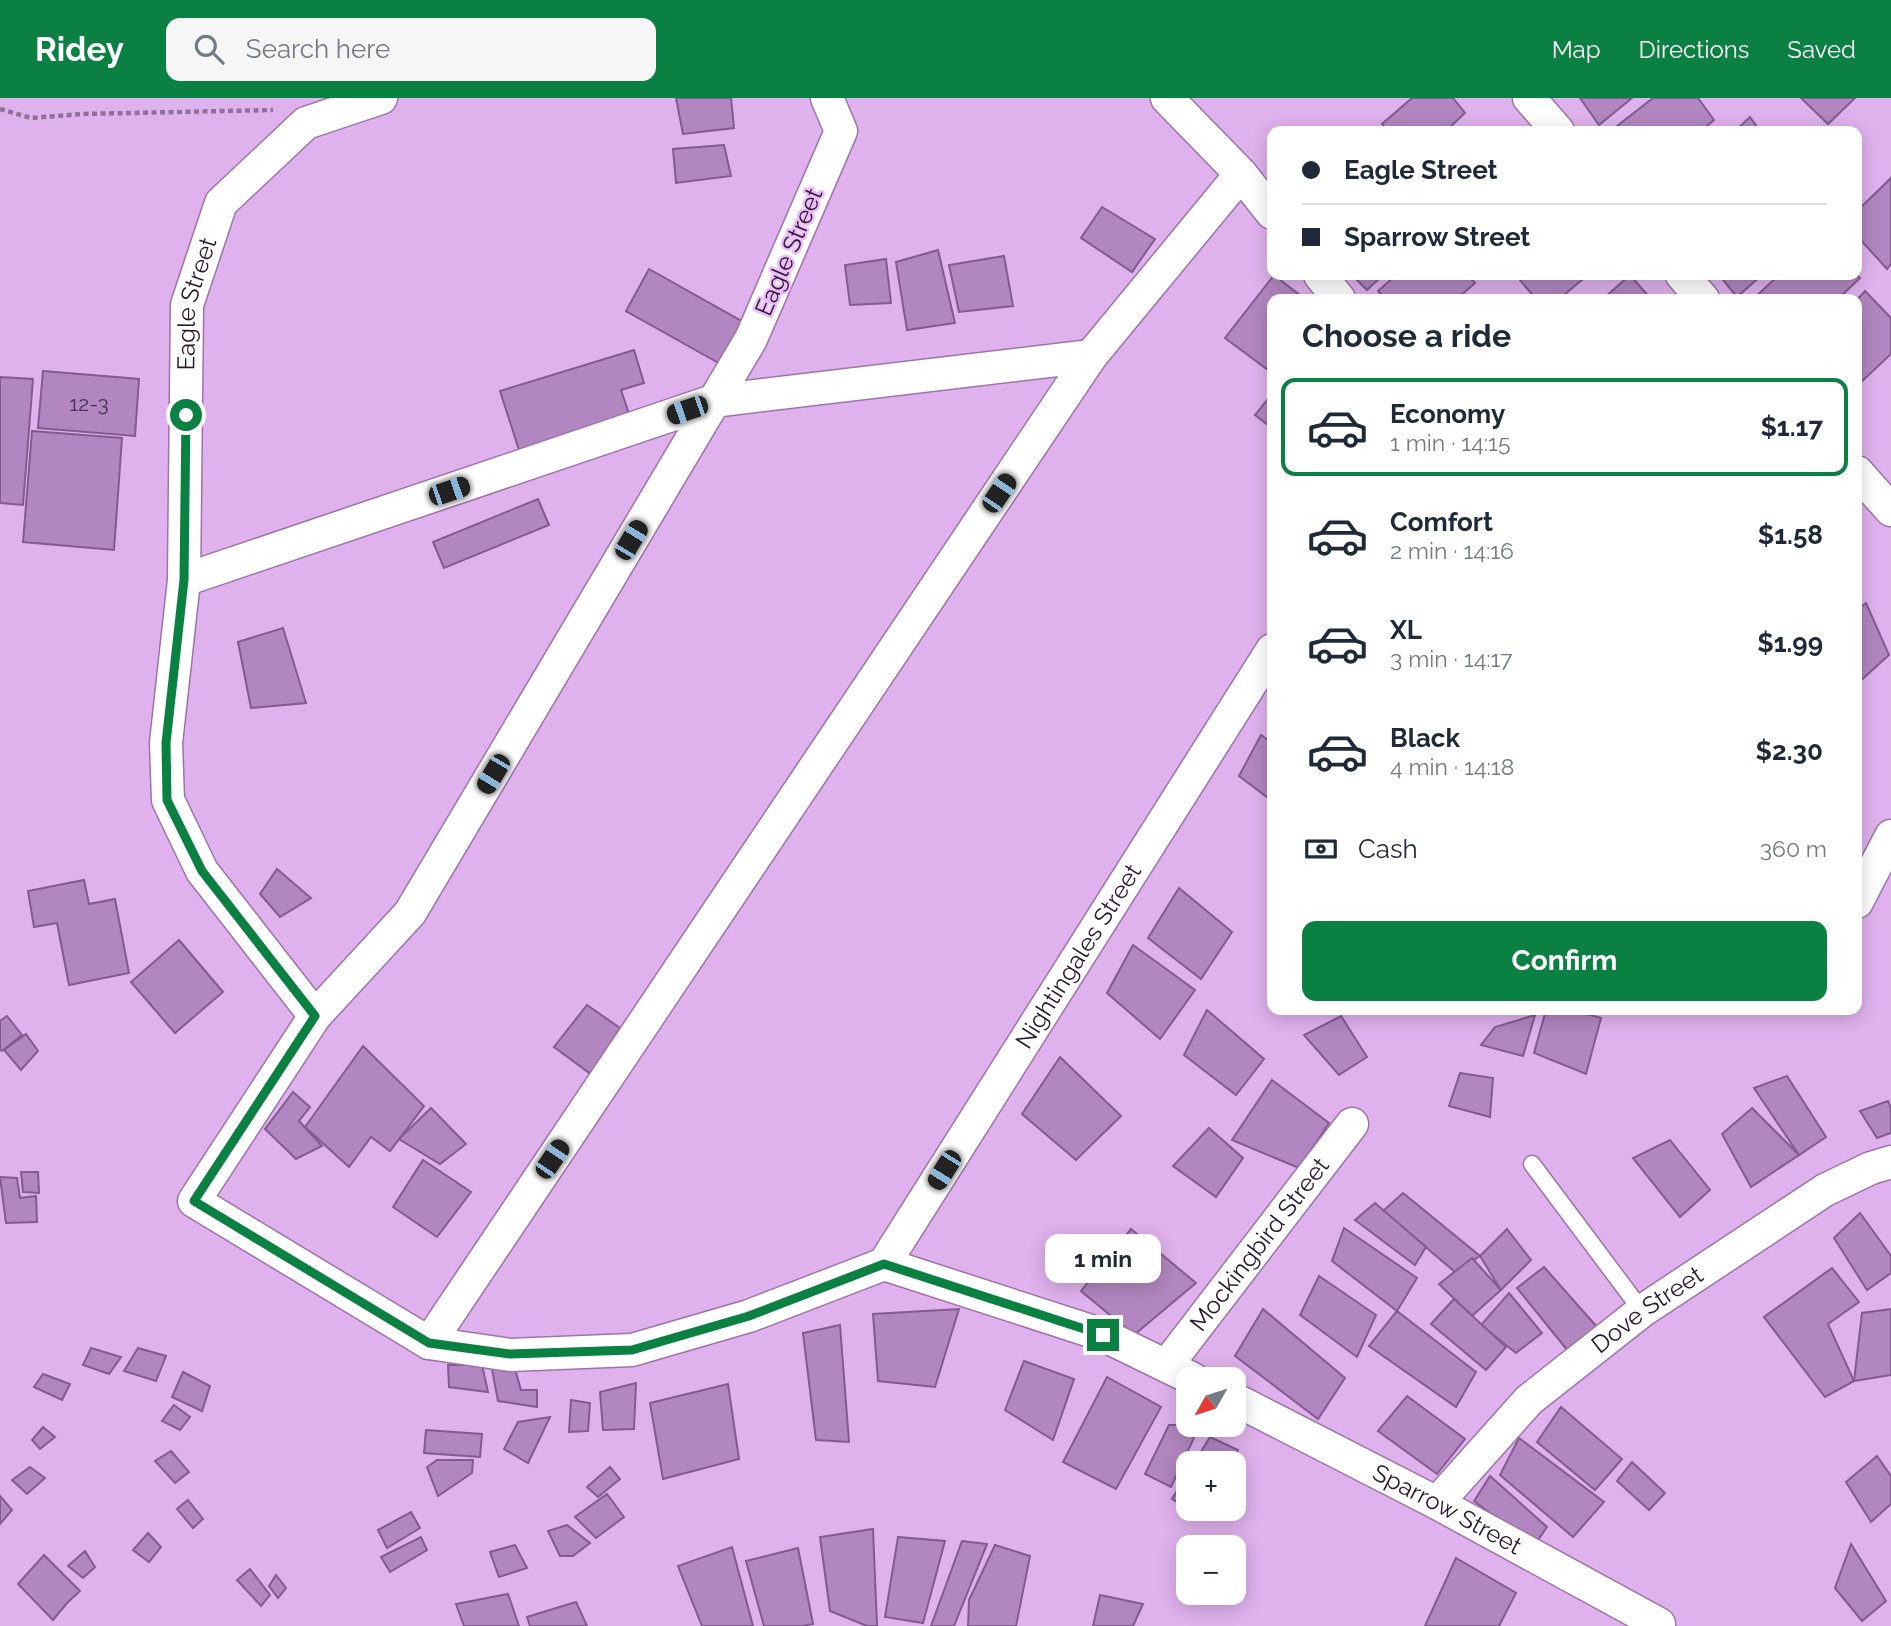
<!DOCTYPE html>
<meta charset="utf-8">
<style>
body{margin:0;font-family:Raleway,sans-serif;background:#f6f6f7;color:#1f2937;height:100vh;display:flex;flex-direction:column;font-size:26px;white-space:nowrap}
*{box-sizing:border-box;margin:0}
p{font-size:23px;color:#747a83}
.icon{flex:none;width:38px;height:38px;fill:none;stroke:currentColor;stroke-width:2;stroke-linecap:round;stroke-linejoin:round}
.map{position:relative;flex:1;overflow:hidden}
.panel{position:absolute;left:1267px;top:196px;width:595px;height:721px;display:flex;flex-direction:column;background:#fff;border-radius:14px;box-shadow:0 4px 18px #0003}
.panel>*{flex:none}
.hud{position:absolute;left:1267px;top:28px;width:595px;height:154px;border-radius:14px;box-shadow:0 4px 18px #0003;display:grid;align-content:center;height:154px;padding:0 35px;background:#fff}
.needle{width:46px;rotate:231deg}
.controls{position:absolute;left:1176px;top:1269px;display:grid;gap:14px}
.controls a{display:grid;place-items:center;width:70px;height:70px;border-radius:14px;background:#fff;box-shadow:0 4px 18px #0003;font-size:35px}
.end{position:absolute;width:32px;height:32px;margin:-16px;border:9px solid #0b8043;background:#fff;box-shadow:0 0 0 4px #fff}
.from{border-radius:50%}
.bubble{position:absolute;height:49px;border-radius:14px;background:#fff;box-shadow:0 4px 18px #0003;font-size:23px;font-weight:700;line-height:49px;text-align:center}
.car{position:absolute;width:21px;height:42px;margin:-21px -10px;border-radius:9px;box-shadow:0 0 5px 2px #0007;background:linear-gradient(#222 24%,#8ab4d8 0 40%,#222 0 76%,#8ab4d8 0 86%,#222 0)}
.hud b{display:flex;align-items:center;gap:24px;height:66px;font-size:26px}
.hud b+b{border-top:2px solid #e0e1e3}
.hud i{width:18px;height:18px;background:#1f2937}
ul{padding:0;list-style:none}
li{display:flex;align-items:center;gap:21px;height:98px;margin:0 14px 10px;padding:0 21px;border:4px solid transparent;border-radius:14px}
li div{flex:1}
li b{display:block;font-size:26px}
li em{font-style:normal;font-weight:700}
li.selected{border-color:#0b8043}
li>.icon{width:63px;height:63px;stroke-width:1.5}
h2{padding:0 35px;font-size:32px;line-height:84px}
.pay{display:flex;align-items:center;gap:18px;height:77px;padding:0 35px;font-size:26px}
.pay p{margin-inline-start:auto}
.cta{display:flex;gap:14px;margin-top:auto;padding:14px 35px}
.cta a{flex:1;height:80px;border-radius:14px;background:#0b8043;color:#fff;font-size:28px;font-weight:700;line-height:80px;text-align:center}
header{display:flex;align-items:center;gap:42px;box-sizing:border-box;height:98px;padding:0 35px;background:#0b8043;color:#fff}
header strong{font-size:33px}
nav{display:flex;gap:38px;margin-inline-start:auto;font-size:24px}
.search{width:490px;height:63px;background:#f6f6f7;display:flex;align-items:center;gap:18px;box-sizing:border-box;padding:0 24px;border-radius:14px;color:#747a83;font-size:26px}
.map>svg:first-child{display:block}
.building{fill:#b286c0;stroke:#845a91;stroke-width:2}
.lines{fill:none;stroke-linecap:round;stroke-linejoin:round}
.service-casing{stroke:#9e73ab;stroke-width:19}
.minor-casing{stroke:#9e73ab;stroke-width:35}
.path{stroke:#906f9b;stroke-width:4.5;stroke-dasharray:5 3.5;stroke-linecap:butt}
.service{stroke:#fff;stroke-width:16}
.minor{stroke:#fff;stroke-width:32}
.route{stroke:#0b8043;stroke-width:9}
.labels{text-anchor:middle;stroke-width:5;stroke-linejoin:round;paint-order:stroke}
.number-label{font-size:21px;fill:#4a3352}
.street-label{font-size:24px;fill:#28172d;stroke:#edbefb}
</style>
<header>
<strong>Ridey</strong>
<div class="search"><svg class="icon" aria-label="search" viewBox="0 0 24 24"><circle cx="10" cy="10" r="6"/><path d="M15 15l6 6"/></svg>Search here</div>
<nav><a>Map</a><a>Directions</a><a>Saved</a></nav>
</header>
<div class="map">
<svg width="1891" height="1528" viewBox="0 0 1891 1528">
<rect width="100%" height="100%" fill="#dfb1ed"/>
<g class="building">
<polygon points="676,0 731,0 734,30 683,36"/>
<polygon points="1412,0 1453,0 1465,15 1446,33 1387,33 1382,26"/>
<polygon points="1580,0 1632,0 1599,27"/>
<polygon points="1653,0 1698,0 1714,22 1701,33 1620,33 1617,28"/>
<polygon points="1801,0 1855,0 1828,26"/>
<polygon points="1750,19 1760,33 1735,33"/>
<polygon points="724,47 731,78 676,85 673,51"/>
<polygon points="1891,80 1891,166 1887,171 1857,138 1857,113"/>
<polygon points="1102,109 1155,141 1132,174 1081,140"/>
<polygon points="938,152 955,225 907,232 896,164"/>
<polygon points="1004,158 1013,208 959,214 949,167"/>
<polygon points="886,161 891,205 850,207 845,167"/>
<polygon points="649,171 745,225 722,267 626,213"/>
<polygon points="1274,177 1305,201 1272,201 1272,275 1225,240"/>
<polygon points="1352,177 1383,177 1367,192"/>
<polygon points="1396,177 1468,177 1475,185 1457,201 1385,201 1378,193"/>
<polygon points="1525,177 1588,177 1559,201 1536,201 1519,181"/>
<polygon points="1630,177 1651,201 1603,201"/>
<polygon points="1719,177 1762,177 1737,199"/>
<polygon points="1779,177 1857,177 1860,180 1838,201 1753,201"/>
<polygon points="1865,193 1891,220 1891,256 1857,288 1857,202"/>
<polygon points="634,252 644,285 621,292 630,319 519,352 500,293"/>
<polygon points="43,273 139,281 135,338 38,330"/>
<polygon points="0,279 33,281 23,407 0,405"/>
<polygon points="1272,296 1272,330 1255,317"/>
<polygon points="32,333 122,340 114,452 23,444"/>
<polygon points="538,401 549,427 444,470 433,444"/>
<polygon points="1866,505 1889,557 1857,586 1857,512"/>
<polygon points="283,530 306,605 251,610 238,544"/>
<polygon points="1261,637 1272,645 1272,703 1239,678"/>
<polygon points="277,771 311,800 280,819 260,796"/>
<polygon points="84,782 89,806 115,801 129,875 69,887 57,825 34,829 28,793"/>
<polygon points="1179,790 1232,834 1201,881 1148,840"/>
<polygon points="179,842 223,894 175,935 131,884"/>
<polygon points="1133,847 1195,892 1160,941 1107,895"/>
<polygon points="587,907 620,930 592,977 554,949"/>
<polygon points="1207,912 1264,961 1236,997 1184,957"/>
<polygon points="1546,912 1573,912 1601,920 1586,976 1534,955"/>
<polygon points="1535,917 1523,958 1481,947 1495,929"/>
<polygon points="7,918 22,937 2,953 0,951 0,923"/>
<polygon points="1341,918 1367,959 1339,977 1304,937"/>
<polygon points="26,936 38,953 21,972 4,952"/>
<polygon points="363,948 424,1008 390,1053 371,1039 349,1069 305,1029"/>
<polygon points="1060,959 1121,1018 1076,1062 1022,1016"/>
<polygon points="1460,975 1493,980 1490,1019 1449,1008"/>
<polygon points="1787,978 1826,1039 1799,1057 1754,990"/>
<polygon points="1272,982 1329,1025 1299,1070 1232,1042"/>
<polygon points="293,994 310,1009 299,1023 322,1048 296,1061 265,1031"/>
<polygon points="1888,1003 1891,1010 1891,1035 1877,1040 1860,1013"/>
<polygon points="431,1010 466,1046 440,1066 399,1041"/>
<polygon points="1752,1010 1799,1057 1751,1089 1722,1036"/>
<polygon points="1209,1030 1243,1060 1216,1099 1173,1068"/>
<polygon points="1670,1042 1710,1092 1680,1119 1633,1060"/>
<polygon points="423,1062 471,1094 437,1139 393,1109"/>
<polygon points="21,1074 38,1074 39,1095 23,1094"/>
<polygon points="0,1079 17,1080 20,1100 36,1098 37,1124 6,1125"/>
<polygon points="1403,1095 1480,1158 1455,1174 1383,1113"/>
<polygon points="1375,1105 1426,1149 1415,1167 1355,1122"/>
<polygon points="1860,1115 1891,1158 1891,1175 1867,1192 1834,1140"/>
<polygon points="1344,1130 1417,1180 1397,1213 1332,1163"/>
<polygon points="1131,1131 1196,1185 1134,1237 1081,1193"/>
<polygon points="1507,1131 1531,1162 1501,1192 1480,1158"/>
<polygon points="1472,1160 1501,1192 1472,1218 1439,1186"/>
<polygon points="1544,1169 1597,1229 1568,1253 1517,1190"/>
<polygon points="1832,1170 1859,1204 1828,1226 1854,1283 1825,1299 1764,1219"/>
<polygon points="1319,1178 1376,1217 1357,1259 1300,1217"/>
<polygon points="1509,1195 1542,1235 1516,1255 1481,1227"/>
<polygon points="1454,1201 1506,1249 1486,1272 1431,1226"/>
<polygon points="959,1211 935,1289 878,1283 873,1216"/>
<polygon points="1263,1211 1345,1280 1318,1321 1235,1258"/>
<polygon points="1891,1211 1891,1277 1854,1283 1862,1215"/>
<polygon points="1397,1213 1476,1274 1456,1309 1369,1248"/>
<polygon points="840,1227 849,1344 816,1342 803,1235"/>
<polygon points="91,1250 121,1259 109,1276 83,1267"/>
<polygon points="138,1250 166,1258 156,1283 124,1273"/>
<polygon points="1024,1263 1074,1281 1053,1342 1005,1312"/>
<polygon points="491,1266 515,1271 521,1292 537,1292 537,1309 498,1303"/>
<polygon points="448,1267 482,1267 488,1294 449,1289"/>
<polygon points="183,1274 210,1288 202,1313 172,1299"/>
<polygon points="43,1276 70,1286 62,1302 34,1289"/>
<polygon points="1107,1279 1161,1309 1116,1391 1063,1364"/>
<polygon points="636,1285 634,1331 603,1332 600,1294"/>
<polygon points="728,1286 739,1361 663,1381 650,1305"/>
<polygon points="1407,1298 1465,1341 1437,1376 1378,1333"/>
<polygon points="571,1302 590,1305 588,1333 569,1334"/>
<polygon points="174,1307 190,1319 180,1332 162,1323"/>
<polygon points="1561,1309 1622,1361 1595,1392 1537,1344"/>
<polygon points="550,1319 528,1365 504,1351 518,1324"/>
<polygon points="1169,1327 1200,1327 1171,1389 1145,1376"/>
<polygon points="43,1329 55,1339 40,1351 32,1342"/>
<polygon points="426,1332 482,1336 480,1359 424,1355"/>
<polygon points="1210,1339 1238,1352 1231,1365 1194,1365"/>
<polygon points="1519,1340 1604,1404 1573,1439 1500,1377"/>
<polygon points="171,1353 189,1374 175,1385 155,1363"/>
<polygon points="1877,1358 1891,1378 1891,1406 1871,1424 1846,1384"/>
<polygon points="437,1362 473,1362 472,1375 438,1398 427,1369"/>
<polygon points="1632,1364 1665,1395 1649,1412 1617,1383"/>
<polygon points="30,1369 45,1380 27,1396 12,1382"/>
<polygon points="610,1369 620,1381 598,1399 587,1389"/>
<polygon points="1188,1375 1188,1410 1172,1401"/>
<polygon points="1490,1378 1547,1429 1534,1448 1474,1403"/>
<polygon points="607,1396 624,1419 596,1440 575,1419"/>
<polygon points="0,1398 12,1412 0,1426"/>
<polygon points="188,1402 203,1421 193,1430 177,1411"/>
<polygon points="411,1414 420,1430 387,1450 378,1432"/>
<polygon points="567,1427 590,1445 573,1458 560,1458 548,1433"/>
<polygon points="873,1431 877,1528 867,1528 830,1513 820,1439"/>
<polygon points="148,1435 161,1449 149,1464 133,1452"/>
<polygon points="421,1439 427,1452 390,1474 381,1459"/>
<polygon points="898,1439 945,1443 923,1525 885,1519"/>
<polygon points="962,1443 987,1446 954,1528 931,1528"/>
<polygon points="1851,1446 1886,1503 1862,1523 1835,1490"/>
<polygon points="515,1447 527,1470 499,1479 490,1454"/>
<polygon points="995,1447 1030,1458 1016,1528 968,1528 969,1502"/>
<polygon points="732,1449 753,1528 702,1528 678,1468"/>
<polygon points="798,1450 813,1526 802,1528 764,1528 746,1463"/>
<polygon points="85,1453 95,1469 83,1480 68,1468"/>
<polygon points="44,1457 80,1493 67,1505 53,1522 18,1486"/>
<polygon points="1456,1460 1516,1495 1499,1528 1425,1528"/>
<polygon points="250,1471 270,1497 261,1508 237,1482"/>
<polygon points="276,1477 286,1490 278,1500 269,1488"/>
<polygon points="508,1496 519,1528 464,1528 456,1506"/>
<polygon points="1100,1497 1143,1506 1133,1528 1093,1528"/>
<polygon points="576,1504 587,1528 530,1528 527,1519"/>
</g>
<g class="lines">
<defs>
<polyline id="service" points="1532,1066 1642,1213"/>
<g id="minor">
<polyline points="827,0 841,33 751,241 410,815 315,918 194,1103 429,1245 510,1257 632,1252 749,1218 884,1166 1103,1237 1193,1281"/>
<polyline points="1167,0 1241,76 1272,115"/>
<polyline points="1529,0 1558,33"/>
<polyline points="1320,177 1339,201"/>
<polyline points="1682,177 1703,201"/>
<polyline points="1857,374 1891,412"/>
<polyline points="184,482 713,303 1091,258"/>
<polyline points="1857,804 1891,738"/>
<path id="s1" d="M 315,918 L 202,773 L 168,702 L 166,645 L 184,482 L 187,207 L 221,105 L 306,25 L 381,0"/>
<path id="s2" d="M 884,1166 L 1272,552"/>
<polyline points="429,1245 1091,258 1241,76"/>
<path id="s3" d="M 1167,1267 L 1352,1026"/>
<path id="s4" d="M 1234,1301 L 1437,1405 L 1659,1526"/>
<path id="s5" d="M 1437,1405 L 1529,1302 L 1642,1213 L 1825,1092 L 1871,1070 L 1891,1064"/>
</g>
</defs>
<use href="#service" class="service-casing"/>
<use href="#minor" class="minor-casing"/>
<polyline class="path" points="0,11 31,20 82,16 273,12"/>
<use href="#service" class="service"/>
<use href="#minor" class="minor"/>
</g>
<g class="lines">
<polyline class="route" points="186,317 184,482 166,645 167,702 202,773 315,918 194,1103 429,1245 510,1256 632,1252 749,1218 884,1166 1103,1237"/>
</g>
<g class="labels">
<g class="number-label">
<text x="89" y="313">12-3</text>
</g>
<g class="street-label">
<text transform="translate(789 154) rotate(-67)" y="8">Eagle Street</text>
<text dy="8" stroke="none"><textPath href="#s1" startOffset="761">Eagle Street</textPath></text>
<text dy="8" stroke="none"><textPath href="#s2" startOffset="364">Nightingales Street</textPath></text>
<text dy="8" stroke="none"><textPath href="#s3" startOffset="152">Mockingbird Street</textPath></text>
<text dy="8" stroke="none"><textPath href="#s5" startOffset="287">Dove Street</textPath></text>
<text dy="8" stroke="none"><textPath href="#s4" startOffset="240">Sparrow Street</textPath></text>
</g>
</g>
</svg>
<div class="controls">
<a><svg class="needle" viewBox="-14 -14 28 28"><path d="M0-13l5 13h-10z" fill="#e53935"/><path d="M0 13l5-13h-10z" fill="#747a83"/></svg></a>
<a>+</a>
<a>−</a>
</div>
<i class="end from" style="left:186px;top:317px"></i>
<i class="end" style="left:1103px;top:1237px"></i>
<div class="bubble" style="left:1045px;top:1136px;width:116px">1 min</div>
<i class="car" style="left:687px;top:312px;rotate:251deg"></i>
<i class="car" style="left:449px;top:393px;rotate:71deg"></i>
<i class="car" style="left:999px;top:395px;rotate:34deg"></i>
<i class="car" style="left:631px;top:442px;rotate:31deg"></i>
<i class="car" style="left:493px;top:676px;rotate:211deg"></i>
<i class="car" style="left:552px;top:1061px;rotate:34deg"></i>
<i class="car" style="left:944px;top:1072px;rotate:212deg"></i>
<div class="hud">
<b><i class="from"></i>Eagle Street</b>
<b><i></i>Sparrow Street</b>
</div>
<section class="panel">
<h2>Choose a ride</h2>
<ul>
<li class="selected"><svg class="icon" aria-label="car" viewBox="0 0 24 24"><path d="M5 17H2v-5l4-1 3-4h7l3 4 3 1v5h-3M9 17h6M6 11h13"/><circle cx="7" cy="17" r="2"/><circle cx="17" cy="17" r="2"/></svg><div><b>Economy</b><p>1 min · 14:15</p></div><em>$1.17</em></li>
<li><svg class="icon" aria-label="car" viewBox="0 0 24 24"><path d="M5 17H2v-5l4-1 3-4h7l3 4 3 1v5h-3M9 17h6M6 11h13"/><circle cx="7" cy="17" r="2"/><circle cx="17" cy="17" r="2"/></svg><div><b>Comfort</b><p>2 min · 14:16</p></div><em>$1.58</em></li>
<li><svg class="icon" aria-label="car" viewBox="0 0 24 24"><path d="M5 17H2v-5l4-1 3-4h7l3 4 3 1v5h-3M9 17h6M6 11h13"/><circle cx="7" cy="17" r="2"/><circle cx="17" cy="17" r="2"/></svg><div><b>XL</b><p>3 min · 14:17</p></div><em>$1.99</em></li>
<li><svg class="icon" aria-label="car" viewBox="0 0 24 24"><path d="M5 17H2v-5l4-1 3-4h7l3 4 3 1v5h-3M9 17h6M6 11h13"/><circle cx="7" cy="17" r="2"/><circle cx="17" cy="17" r="2"/></svg><div><b>Black</b><p>4 min · 14:18</p></div><em>$2.30</em></li>
</ul>
<div class="pay"><svg class="icon" aria-label="cash" viewBox="0 0 24 24"><path d="M3 7h18v10H3z"/><circle cx="12" cy="12" r="2"/></svg>Cash<p>360 m</p></div>
<div class="cta"><a>Confirm</a></div>
</section>
</div>
